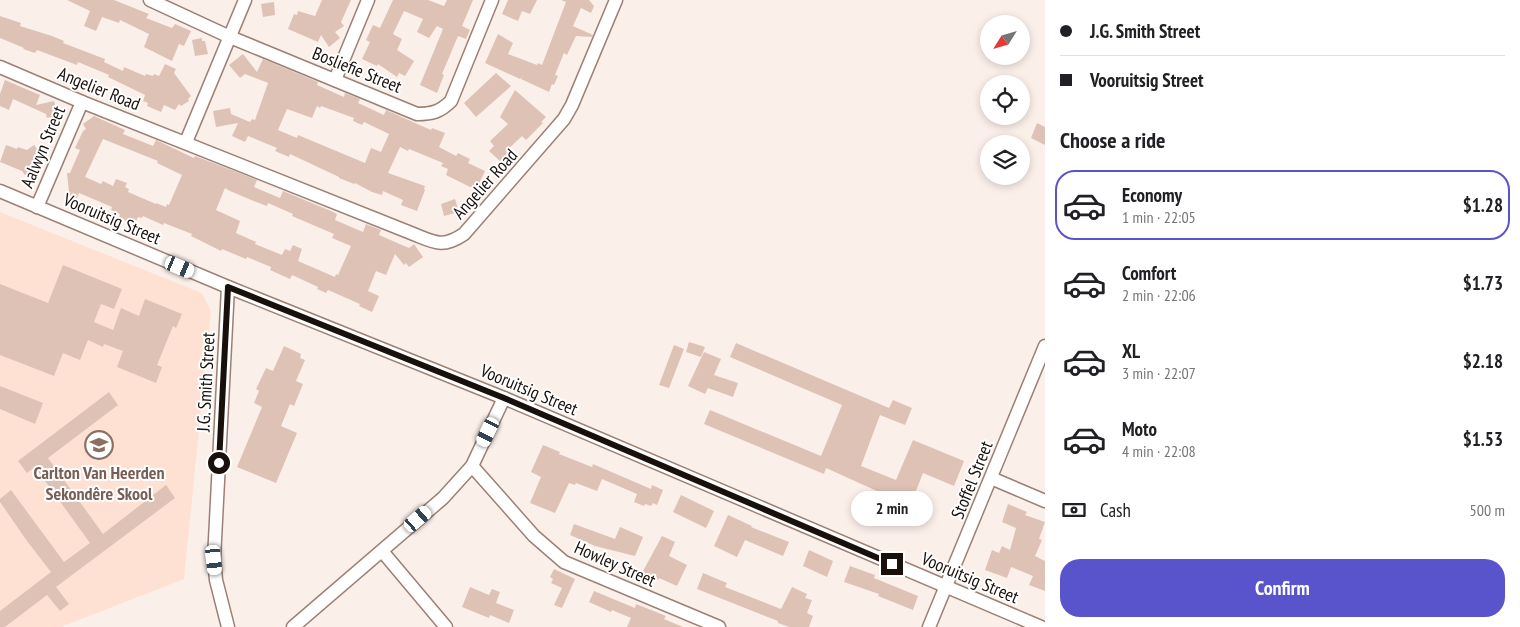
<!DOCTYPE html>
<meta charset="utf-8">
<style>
body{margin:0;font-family:"PT Sans Narrow",sans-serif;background:#f2f2f2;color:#202124;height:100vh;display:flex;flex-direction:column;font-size:19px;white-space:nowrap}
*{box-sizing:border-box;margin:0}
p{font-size:16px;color:#757577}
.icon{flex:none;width:28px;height:28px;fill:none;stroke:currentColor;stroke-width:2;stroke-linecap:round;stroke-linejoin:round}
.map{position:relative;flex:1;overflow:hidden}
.details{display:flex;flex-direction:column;background:#fff;width:475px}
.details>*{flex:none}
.hud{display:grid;align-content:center;height:110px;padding:0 15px;background:#fff}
.needle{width:32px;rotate:233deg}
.controls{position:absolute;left:980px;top:15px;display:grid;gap:10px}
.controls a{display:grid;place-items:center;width:50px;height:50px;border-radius:50%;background:#fff;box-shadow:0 2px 8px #0003;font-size:25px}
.end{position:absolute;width:22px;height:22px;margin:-11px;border:6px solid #19100c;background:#fff;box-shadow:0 0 0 2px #fff}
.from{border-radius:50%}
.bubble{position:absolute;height:35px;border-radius:18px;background:#fff;box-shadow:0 2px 8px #0003;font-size:16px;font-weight:800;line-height:35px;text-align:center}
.car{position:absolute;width:15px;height:30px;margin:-15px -8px;border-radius:6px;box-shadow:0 0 4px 1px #0007;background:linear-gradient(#fff 24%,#345 0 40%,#fff 0 76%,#345 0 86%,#fff 0)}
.hud b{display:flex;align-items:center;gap:18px;height:48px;font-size:19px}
.hud b+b{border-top:1px solid #e0e0e0}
.hud i{width:12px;height:12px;background:#202124}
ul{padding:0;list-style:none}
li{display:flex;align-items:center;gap:15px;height:70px;margin:0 10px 8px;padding:0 5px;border:2px solid transparent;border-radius:20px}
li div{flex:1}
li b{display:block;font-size:19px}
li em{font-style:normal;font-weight:800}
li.current{border-color:#5a54cc}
li>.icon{width:45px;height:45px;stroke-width:1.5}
h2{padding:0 15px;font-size:22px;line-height:60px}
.pay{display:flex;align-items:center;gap:12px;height:55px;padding:0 15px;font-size:19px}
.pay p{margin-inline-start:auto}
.cta{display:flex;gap:10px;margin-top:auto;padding:10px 15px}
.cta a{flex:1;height:58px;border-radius:20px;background:#5a54cc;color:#fff;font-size:20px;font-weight:800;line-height:58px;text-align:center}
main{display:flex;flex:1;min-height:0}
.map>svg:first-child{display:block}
.built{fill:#ffe1d4}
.building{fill:#dfc2b6;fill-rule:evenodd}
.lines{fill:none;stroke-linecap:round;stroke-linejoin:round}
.street-casing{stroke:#9b8175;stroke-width:15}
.street{stroke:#fff;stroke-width:12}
.route{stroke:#19100c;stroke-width:6}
.labels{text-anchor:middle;stroke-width:4;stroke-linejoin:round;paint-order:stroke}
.street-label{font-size:18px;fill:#19100c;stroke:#fff}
.education-label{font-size:18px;font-weight:bold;fill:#785e54;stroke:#fff}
</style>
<main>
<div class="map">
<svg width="1045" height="627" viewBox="0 0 1045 627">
<rect width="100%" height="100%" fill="#fbefea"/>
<polygon class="built" points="0,212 202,293 211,311 184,579 61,627 0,627"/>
<g class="building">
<polygon points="67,0 114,0 149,14 146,18 172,28 175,24 191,31 184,46 179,44 172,61 144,47 149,34 120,20 119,23 102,17 96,31 84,26 90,11"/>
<polygon points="322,0 351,0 341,22 344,26 335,32 340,38 329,47 321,35 318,42 288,29 294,14 297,15 298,11 315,16"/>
<polygon points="393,0 428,0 444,6 447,0 473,0 462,26 470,30 466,39 458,36 442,74 444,75 437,93 420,85 443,29 437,26 429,38 417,32 423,19 404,11 393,34 402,39 397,50 414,61 405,76 399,73 397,77 378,64 377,66 362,59 370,42 366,40 373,25 380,28"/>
<polygon points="508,0 537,0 530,14 522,11 518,21 502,14"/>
<polygon points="561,0 589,0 594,6 591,13 581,8 573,26 593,35 592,37 576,36 567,55 564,53 555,75 558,76 554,85 552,84 549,92 521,79 523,76 520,79 485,63 498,34 513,43 508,54 537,65 538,63 542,65 566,2"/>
<polygon points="274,2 275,15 263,17 261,4"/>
<polygon points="0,16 21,23 20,26 52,36 64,41 63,43 105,59 104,62 123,71 124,67 145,76 146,74 153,76 154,74 159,76 165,64 176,69 174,73 191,96 188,99 189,101 181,106 179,104 175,110 164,105 161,112 147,106 148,103 143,101 145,95 108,77 109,75 78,62 77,65 37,50 35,53 23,49 24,48 0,38"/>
<polygon points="202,38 202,41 205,41 208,54 195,56 192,40"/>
<path d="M 243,54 L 257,72 L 263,59 L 318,82 L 317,85 L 344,97 L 345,93 L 360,99 L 358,103 L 384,115 L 386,110 L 431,130 L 432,128 L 445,133 L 439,147 L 456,156 L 458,153 L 470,159 L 468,163 L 485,171 L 476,190 L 446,175 L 448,169 L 441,166 L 443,163 L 409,149 L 408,151 L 400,147 L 388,173 L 425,186 L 424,189 L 425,190 L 417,211 L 401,205 L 403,200 L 383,191 L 382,195 L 372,192 L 355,183 L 354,184 L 339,178 L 339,177 L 290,154 L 289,157 L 275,151 L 277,148 L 248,136 L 245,142 L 232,136 L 238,123 L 216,127 L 213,111 L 230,108 L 231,114 L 250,122 L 252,119 L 255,120 L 268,83 L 245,74 L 240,78 L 229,65 ZM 317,106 L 320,108 L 321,106 L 354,118 L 353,121 L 362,125 L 364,122 L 389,134 L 381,152 L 371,148 L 365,163 L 298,135 L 297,138 L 278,130 L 287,109 L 312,118 Z"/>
<polygon points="496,73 511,86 476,117 464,103"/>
<polygon points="5,80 40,95 36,105 54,101 58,115 47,118 46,114 13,99 9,110 0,106 0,94"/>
<polygon points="515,90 546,117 541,122 543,123 526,140 522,136 506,151 508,154 500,161 489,151 494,146 490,141 508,124 500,117"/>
<path d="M 94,116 L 125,130 L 123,134 L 153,146 L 156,140 L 194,158 L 195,156 L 257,180 L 254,187 L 280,198 L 283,191 L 331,211 L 337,214 L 335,220 L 363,232 L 366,224 L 368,225 L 381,230 L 379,235 L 409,248 L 414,244 L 423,257 L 409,267 L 406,263 L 404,265 L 395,254 L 386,275 L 376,271 L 368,291 L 379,296 L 372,312 L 359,306 L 360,304 L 328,290 L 326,293 L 317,289 L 318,287 L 292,275 L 290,279 L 270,270 L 271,267 L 247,257 L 246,259 L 222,249 L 221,251 L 191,236 L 192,234 L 164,223 L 163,225 L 143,216 L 142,218 L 138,217 L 134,225 L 119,217 L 120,214 L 111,210 L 112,207 L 79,193 L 72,211 L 70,197 L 64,195 L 69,192 L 67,173 L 70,173 L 80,150 L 75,148 L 83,131 L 86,129 L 83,124 ZM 103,139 L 158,161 L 157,163 L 182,175 L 169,205 L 167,204 L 166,207 L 156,203 L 156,204 L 128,192 L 129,189 L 125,187 L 127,183 L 116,179 L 113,186 L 103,181 L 101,184 L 85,177 ZM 225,188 L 230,191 L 256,202 L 267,206 L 268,203 L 293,214 L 292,216 L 334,234 L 332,238 L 351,246 L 338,275 L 336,274 L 335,277 L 298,261 L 302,249 L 293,245 L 290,251 L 285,249 L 282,255 L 255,244 L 256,242 L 236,233 L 240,221 L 216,210 Z"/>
<polygon points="1037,123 1045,127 1045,145 1031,138"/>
<polygon points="6,145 17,149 18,147 27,150 34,145 43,156 39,158 42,162 25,175 22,171 0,162"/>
<polygon points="455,199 459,212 444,216 441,204"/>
<polygon points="63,265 122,289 114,309 101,304 94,322 113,330 121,308 139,316 145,299 182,314 176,328 173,326 157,365 162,367 156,383 117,367 123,351 104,344 103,347 88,340 80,360 63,353 54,376 0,355 0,284 48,303"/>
<polygon points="689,342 705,347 701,357 686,352"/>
<polygon points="736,343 889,408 893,400 912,408 905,425 880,415 861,466 896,480 913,440 964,461 954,486 923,473 910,506 826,468 824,474 704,424 710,410 821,456 842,405 730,357"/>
<polygon points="674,345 684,349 669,388 659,385"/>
<polygon points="284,346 301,354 300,358 305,360 296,381 303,384 294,406 290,404 281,426 297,433 276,483 237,467 262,407 254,403 259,391 256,389 266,368 273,371"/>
<polygon points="704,352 721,359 714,375 738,383 733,397 708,388 705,394 688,386"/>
<polygon points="0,386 43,403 35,424 0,409"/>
<polygon points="109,392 118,405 48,458 103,534 166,485 175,498 56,587 69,604 60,611 47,595 5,627 0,627 0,611 51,572 27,541 0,502 0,499 11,490 64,562 90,543 35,467 27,473 18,461"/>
<polygon points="543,445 560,452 559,454 592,467 593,464 651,489 652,485 663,490 657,505 653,503 651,506 645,504 644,506 634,502 637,494 602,479 597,491 576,483 575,485 569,483 555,513 530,503 541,477 531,472"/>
<polygon points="681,495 714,511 706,528 673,512"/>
<polygon points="1008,504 1027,512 1025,515 1045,522 1039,539 1042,540 1035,556 1045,561 1045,591 1029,585 1033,576 1011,567 1007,578 985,570 992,550 999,553 1002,546 1010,550 1016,528 1002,522"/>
<polygon points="728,515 752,526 751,527 789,542 783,556 745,540 737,557 714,546"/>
<polygon points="574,524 615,539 620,527 643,537 635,556 595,546 570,535"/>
<polygon points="662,536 675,542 669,556 687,565 677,586 659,578 658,580 642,573"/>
<polygon points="809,550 833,561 827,577 803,566"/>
<polygon points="850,566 875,575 874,578 918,596 913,610 878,596 879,594 844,582"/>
<polygon points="554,569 575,579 562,608 554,605 562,588 551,583 553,579 550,577"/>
<polygon points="703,573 727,583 725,587 781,609 792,587 807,594 805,598 812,600 807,613 813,616 809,627 789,627 778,623 778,621 697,589"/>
<polygon points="470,587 489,595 492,589 500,592 496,603 514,610 509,623 490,615 489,618 462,607"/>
<polygon points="594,591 635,608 636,604 666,616 664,619 683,627 627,627 631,618 612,610 611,612 589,602"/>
</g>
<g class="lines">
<defs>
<g id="street">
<path d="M 150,0 L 230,37 L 417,114 C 432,114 440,112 451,101 L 492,0"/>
<path d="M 0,67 L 82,102 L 411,233 C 434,242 442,249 464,234 L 564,119 L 572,105 L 616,0"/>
<polyline points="335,80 368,0"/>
<polyline points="186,142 245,0"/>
<polyline points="0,191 228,287 504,398 1041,627"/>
<polyline points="37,207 82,102"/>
<polyline points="228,287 214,559 216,580 228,627"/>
<polyline points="472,466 534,536 564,562 719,627"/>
<polyline points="991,478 1045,501"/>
<polyline points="382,551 446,627"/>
<polyline points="293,627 443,498 472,466 504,398"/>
<polyline points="929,627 1045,346"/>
</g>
</defs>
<use href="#street" class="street-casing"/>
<use href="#street" class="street"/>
</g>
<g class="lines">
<polyline class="route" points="219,463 228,287 504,398 892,564"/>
</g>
<defs>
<symbol id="school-ring" viewBox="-11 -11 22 22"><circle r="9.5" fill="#fff" stroke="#8d6e63" stroke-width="1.5"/><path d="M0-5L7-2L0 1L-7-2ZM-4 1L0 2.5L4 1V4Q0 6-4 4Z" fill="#8d6e63"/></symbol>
</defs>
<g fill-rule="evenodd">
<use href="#school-ring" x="83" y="429" width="32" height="32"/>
</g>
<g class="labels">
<g class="street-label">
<text transform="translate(357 70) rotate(22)" y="6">Bosliefie Street</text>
<text transform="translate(99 89) rotate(22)" y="6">Angelier Road</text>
<text transform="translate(43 147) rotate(-67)" y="6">Aalwyn Street</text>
<text transform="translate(485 184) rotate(-48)" y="6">Angelier Road</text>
<text transform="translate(112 219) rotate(23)" y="6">Vooruitsig Street</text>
<text transform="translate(206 382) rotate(-87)" y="6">J.G. Smith Street</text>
<text transform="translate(529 390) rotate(23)" y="6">Vooruitsig Street</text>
<text transform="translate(972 480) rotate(-68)" y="6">Stoffel Street</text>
<text transform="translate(615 564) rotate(24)" y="6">Howley Street</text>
<text transform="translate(970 578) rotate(23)" y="6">Vooruitsig Street</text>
</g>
<g class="education-label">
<text x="99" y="479">Carlton Van Heerden<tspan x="99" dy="21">Sekondêre Skool</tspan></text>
</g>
</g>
</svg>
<div class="controls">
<a><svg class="needle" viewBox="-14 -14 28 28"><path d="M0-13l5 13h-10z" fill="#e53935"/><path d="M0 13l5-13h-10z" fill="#757577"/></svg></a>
<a><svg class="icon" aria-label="locate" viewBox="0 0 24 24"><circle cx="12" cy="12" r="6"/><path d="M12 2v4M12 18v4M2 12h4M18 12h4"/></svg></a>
<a><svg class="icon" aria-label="layers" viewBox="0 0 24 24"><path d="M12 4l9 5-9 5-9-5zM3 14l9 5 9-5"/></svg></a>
</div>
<i class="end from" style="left:219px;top:463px"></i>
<i class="end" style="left:892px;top:564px"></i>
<div class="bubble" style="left:851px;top:491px;width:82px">2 min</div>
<i class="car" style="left:180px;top:267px;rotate:113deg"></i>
<i class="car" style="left:488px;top:432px;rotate:206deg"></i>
<i class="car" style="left:418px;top:519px;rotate:49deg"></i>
<i class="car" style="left:214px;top:560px;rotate:174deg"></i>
</div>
<section class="details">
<div class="hud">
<b><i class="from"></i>J.G. Smith Street</b>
<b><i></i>Vooruitsig Street</b>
</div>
<h2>Choose a ride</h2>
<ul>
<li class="current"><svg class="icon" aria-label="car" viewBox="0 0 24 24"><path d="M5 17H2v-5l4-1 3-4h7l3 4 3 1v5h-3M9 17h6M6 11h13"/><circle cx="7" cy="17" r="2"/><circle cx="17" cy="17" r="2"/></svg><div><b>Economy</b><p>1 min · 22:05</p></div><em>$1.28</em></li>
<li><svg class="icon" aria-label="car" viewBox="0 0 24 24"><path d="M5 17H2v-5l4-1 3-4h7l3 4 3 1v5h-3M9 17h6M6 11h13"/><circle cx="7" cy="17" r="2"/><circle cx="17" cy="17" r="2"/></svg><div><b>Comfort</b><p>2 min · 22:06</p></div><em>$1.73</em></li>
<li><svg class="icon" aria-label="car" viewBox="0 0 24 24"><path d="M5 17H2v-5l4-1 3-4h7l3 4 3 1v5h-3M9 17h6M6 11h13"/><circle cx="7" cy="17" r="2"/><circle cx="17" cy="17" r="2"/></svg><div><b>XL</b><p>3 min · 22:07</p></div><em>$2.18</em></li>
<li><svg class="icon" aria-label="car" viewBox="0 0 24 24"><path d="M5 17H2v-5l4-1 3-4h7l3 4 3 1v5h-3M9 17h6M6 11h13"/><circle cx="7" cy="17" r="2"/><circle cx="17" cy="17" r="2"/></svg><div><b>Moto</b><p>4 min · 22:08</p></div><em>$1.53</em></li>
</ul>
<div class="pay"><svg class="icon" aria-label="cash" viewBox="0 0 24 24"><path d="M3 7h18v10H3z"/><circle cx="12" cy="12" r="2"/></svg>Cash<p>500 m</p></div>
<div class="cta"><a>Confirm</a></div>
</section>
</main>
